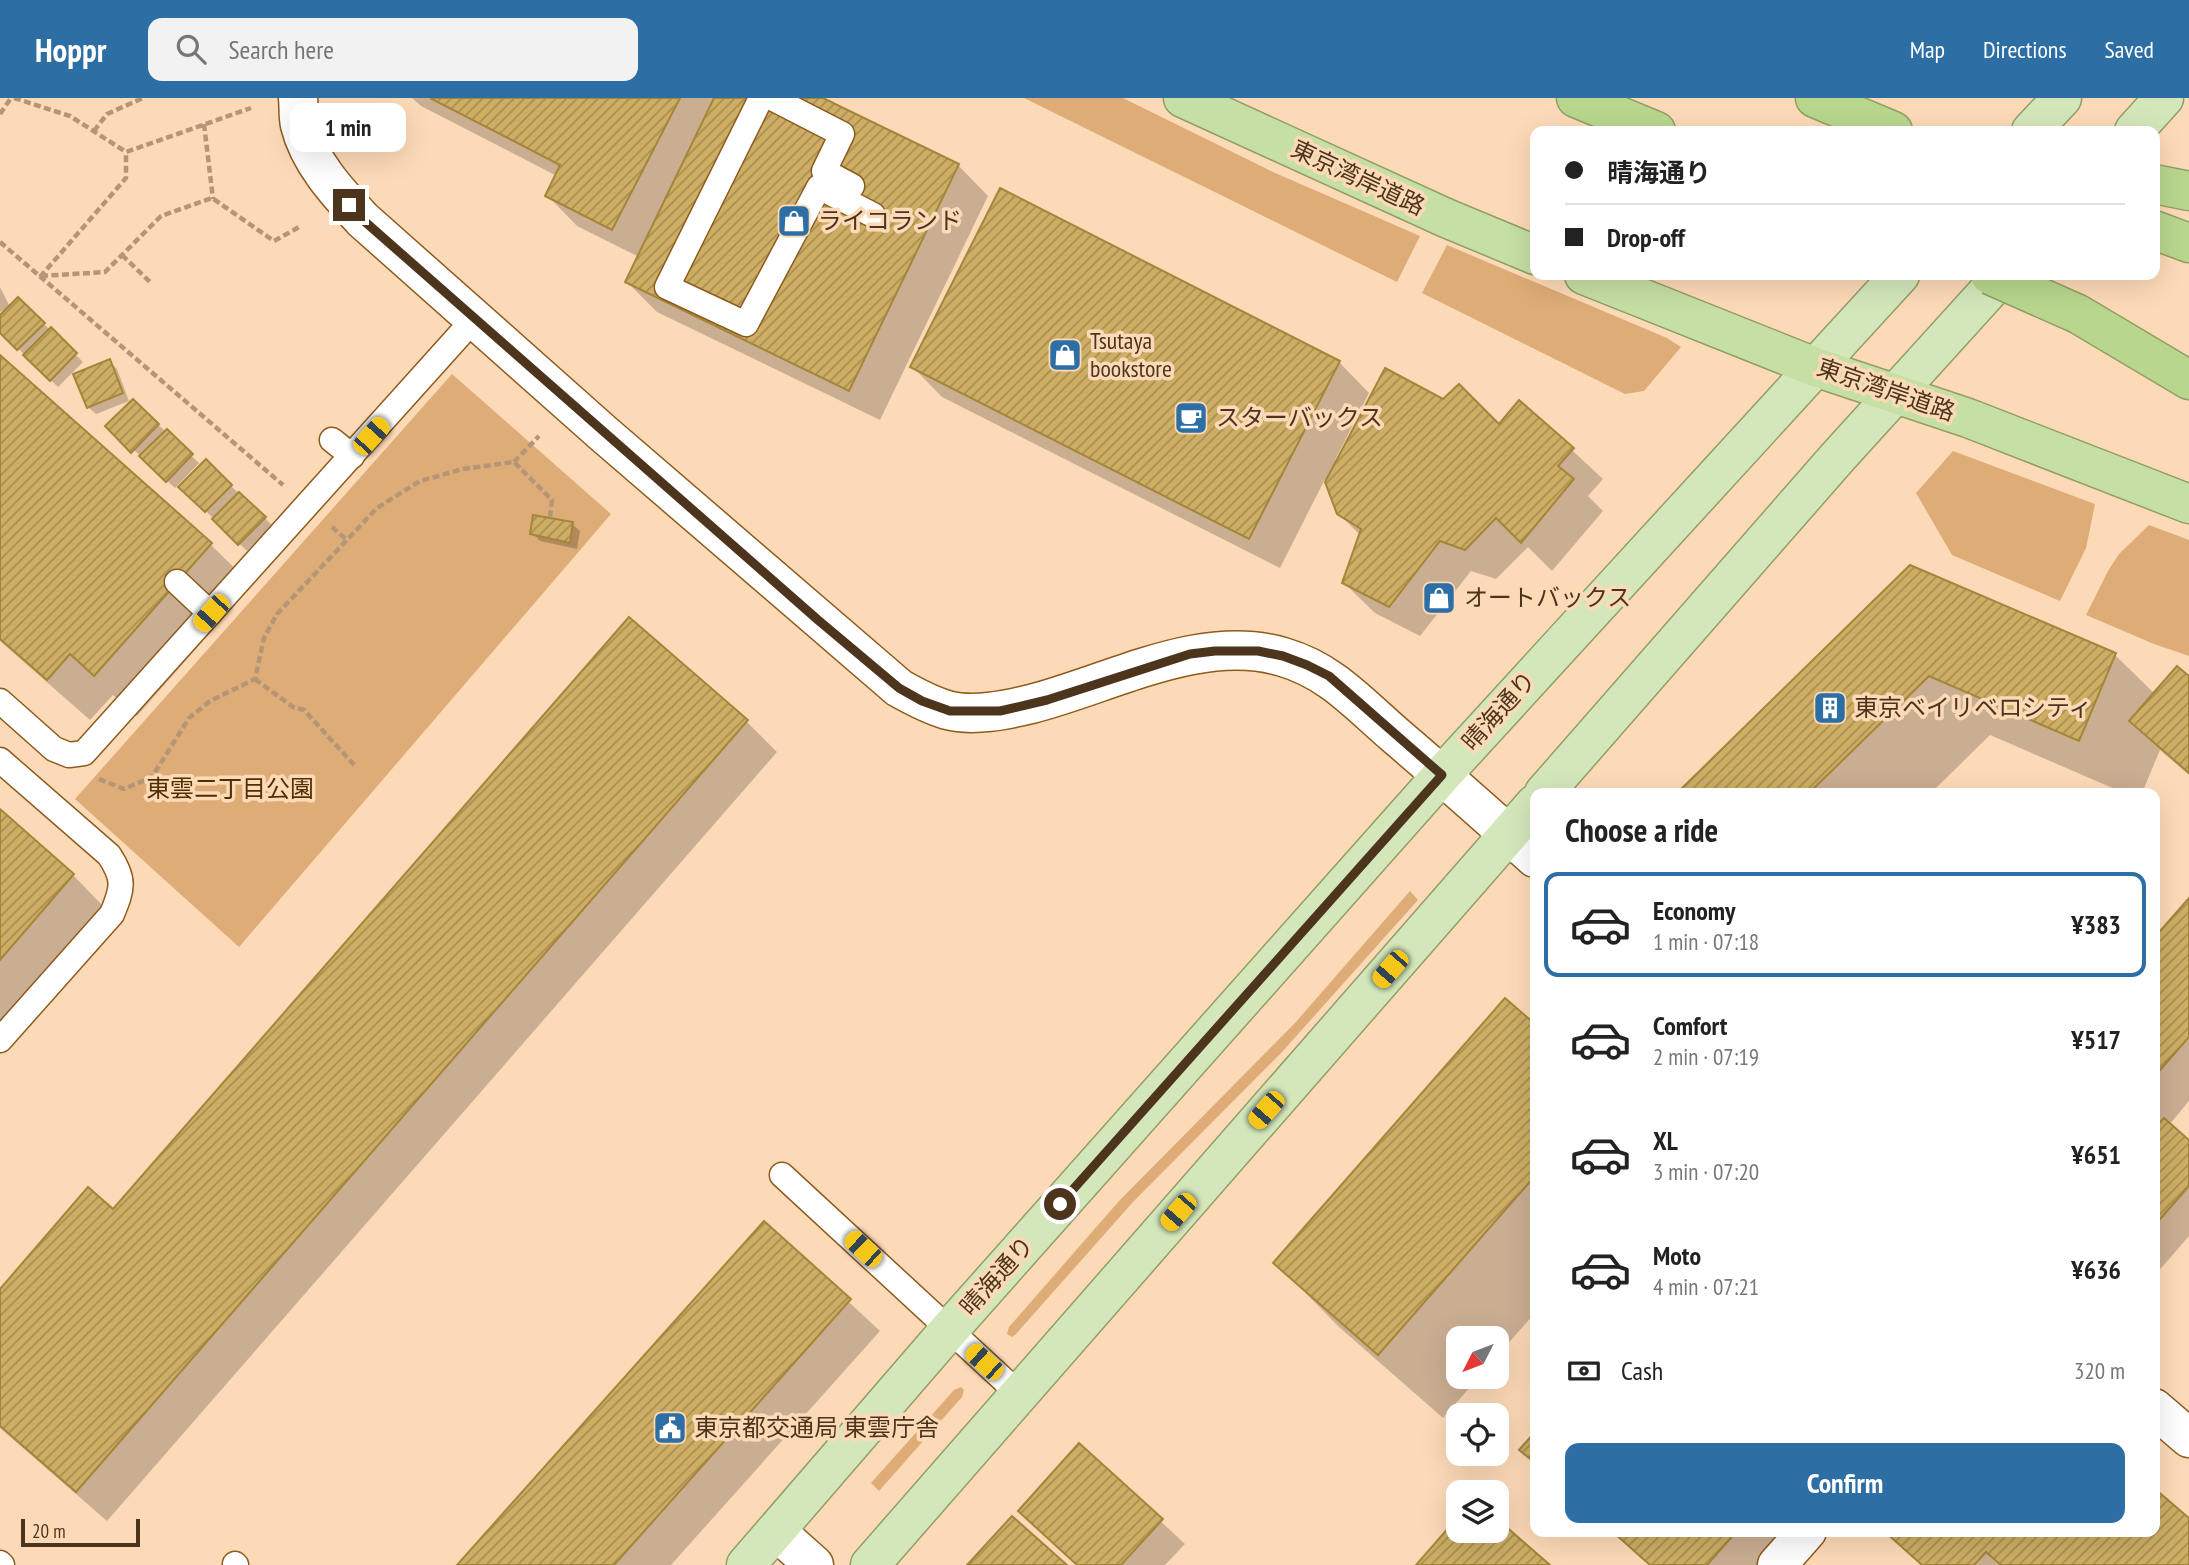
<!DOCTYPE html>
<meta charset="utf-8">
<style>
body{margin:0;font-family:"PT Sans Narrow","Noto Sans JP",sans-serif;background:#f2f2f2;color:#222;height:100vh;display:flex;flex-direction:column;font-size:26px;white-space:nowrap}
*{box-sizing:border-box;margin:0}
p{font-size:23px;color:#767676}
.icon{flex:none;width:38px;height:38px;fill:none;stroke:currentColor;stroke-width:2;stroke-linecap:round;stroke-linejoin:round}
.map{position:relative;flex:1;overflow:hidden}
.details{position:absolute;left:1530px;top:690px;width:630px;height:749px;display:flex;flex-direction:column;background:#fff;border-radius:14px;box-shadow:0 7px 28px #0002}
.details>*{flex:none}
.banner{position:absolute;left:1530px;top:28px;width:630px;height:154px;border-radius:14px;box-shadow:0 7px 28px #0002;display:grid;align-content:center;height:154px;padding:0 35px;background:#fff}
.needle{width:46px;rotate:228deg}
.tools{position:absolute;left:1446px;top:1228px;display:grid;gap:14px}
.tools a{display:grid;place-items:center;width:63px;height:63px;border-radius:14px;background:#fff;box-shadow:0 7px 28px #0002;font-size:35px}
.scale{position:absolute;left:21px;bottom:18px;width:119px;box-sizing:border-box;padding-left:7px;border:4px solid #4c351c;border-top:0;font-size:19px;line-height:24px;white-space:nowrap;color:#4c351c;-webkit-text-stroke:5px #fddab7;paint-order:stroke}
.end{position:absolute;width:32px;height:32px;margin:-16px;border:9px solid #4c351c;background:#fff;box-shadow:0 0 0 4px #fff}
.from{border-radius:50%}
.bubble{position:absolute;height:49px;border-radius:14px;background:#fff;box-shadow:0 7px 28px #0002;font-size:23px;font-weight:700;line-height:49px;text-align:center}
.car{position:absolute;width:21px;height:42px;margin:-21px -10px;border-radius:9px;box-shadow:0 0 5px 2px #0007;background:linear-gradient(#f5c518 24%,#345 0 40%,#f5c518 0 76%,#345 0 86%,#f5c518 0)}
.banner b{display:flex;align-items:center;gap:24px;height:66px;font-size:26px}
.banner b+b{border-top:2px solid #e0e0e0}
.banner i{width:18px;height:18px;background:#222}
ul{padding:0;list-style:none}
li{display:flex;align-items:center;gap:21px;height:105px;margin:0 14px 10px;padding:0 21px;border:4px solid transparent;border-radius:14px}
li div{flex:1}
li b{display:block;font-size:26px}
li em{font-style:normal;font-weight:700}
li.on{border-color:#2d6ea4}
li>.icon{width:63px;height:63px;stroke-width:1.5}
h2{padding:0 35px;font-size:32px;line-height:84px}
.pay{display:flex;align-items:center;gap:18px;height:77px;padding:0 35px;font-size:26px}
.pay p{margin-inline-start:auto}
.cta{display:flex;gap:14px;margin-top:auto;padding:14px 35px}
.cta a{flex:1;height:80px;border-radius:14px;background:#2d6ea4;color:#fff;font-size:28px;font-weight:700;line-height:80px;text-align:center}
header{display:flex;align-items:center;gap:42px;box-sizing:border-box;height:98px;padding:0 35px;background:#2d6ea4;color:#fff}
header strong{font-size:33px}
nav{display:flex;gap:38px;margin-inline-start:auto;font-size:24px}
.search{width:490px;height:63px;background:#f2f2f2;display:flex;align-items:center;gap:18px;box-sizing:border-box;padding:0 24px;border-radius:14px;color:#767676;font-size:26px}
.map>svg:first-child{display:block}
.green{fill:#deac77}
.shadow{fill:#0003}
.building{fill:url(#building-hatch);stroke:#a4853a;stroke-width:2}
.lines{fill:none;stroke-linecap:round;stroke-linejoin:round}
.service-casing{stroke:#8d5b1c;stroke-width:27}
.tertiary-casing{stroke:#8d5b1c;stroke-width:41}
.primary-casing{stroke:#929e65;stroke-width:41}
.trunk-casing{stroke:#929e65;stroke-width:41}
.motorway-casing{stroke:#929e65;stroke-width:41}
.path{stroke:#b49677;stroke-width:4.5;stroke-dasharray:7 3.5;stroke-linecap:butt}
.service{stroke:#fff;stroke-width:24}
.tertiary{stroke:#fff;stroke-width:38}
.primary{stroke:#d4e7bb;stroke-width:38}
.trunk{stroke:#c6dfa4;stroke-width:38}
.motorway{stroke:#b8d78d;stroke-width:38}
.motorway-bridge-casing{stroke:#929e65;stroke-width:41;stroke-linecap:butt}
.motorway-bridge{stroke:#b8d78d;stroke-width:38}
.route{stroke:#4c351c;stroke-width:9}
.labels{text-anchor:middle;stroke-width:7;stroke-linejoin:round;paint-order:stroke}
.street-label{font-size:24px;fill:#4c351c;stroke:#fddab7}
.poi-label{font-size:24px;fill:#4c351c;stroke:#fddab7;text-anchor:start}
.park-label{font-size:24px;fill:#502f03;stroke:#fddab7}
</style>
<header>
<strong>Hoppr</strong>
<div class="search"><svg class="icon" aria-label="search" viewBox="0 0 24 24"><circle cx="10" cy="10" r="6"/><path d="M15 15l6 6"/></svg>Search here</div>
<nav><a>Map</a><a>Directions</a><a>Saved</a></nav>
</header>
<div class="map">
<svg width="2189" height="1467" viewBox="0 0 2189 1467">
<defs>
<pattern id="building-hatch" width="6" height="6" patternUnits="userSpaceOnUse" patternTransform="scale(1.75)"><rect width="6" height="6" fill="#cdae64"/><path d="M-1 1l2-2M0 6l6-6M5 7l2-2" fill="none" stroke="#a98e52"/></pattern>
</defs>
<rect width="100%" height="100%" fill="#fddab7"/>
<g class="green">
<polygon points="1024,0 1123,0 1273,74 1420,138 1397,184"/>
<polygon points="1447,147 1667,240 1681,249 1644,293 1625,296 1422,195"/>
<polygon points="452,276 611,416 239,849 75,701"/>
<polygon points="1953,353 2095,406 2086,450 2060,503 1952,457 1916,395"/>
<polygon points="2149,427 2189,442 2189,558 2154,546 2086,517 2108,473 2119,456"/>
<polygon points="1410,793 1418,802 1282,954 1133,1104 1016,1236 1012,1239 1007,1236 1009,1229 1119,1103 1295,925"/>
<polygon points="961,1289 964,1292 962,1299 879,1393 871,1385 954,1292"/>
</g>
<g class="shadow">
<polygon points="412,0 819,0 958,67 988,98 880,322 657,214 627,184 639,159 577,128 547,97 557,78 421,8"/>
<polygon points="0,189 10,209 18,201 83,264 58,289 0,233 0,220 9,209 0,214"/>
<polygon points="0,260 210,446 252,487 137,618 113,597 90,622 0,543"/>
<polygon points="109,263 117,271 129,303 96,316 88,309"/>
<polygon points="1339,264 1369,295 1335,362 1338,363 1443,303 1499,328 1520,304 1603,381 1588,398 1603,413 1552,473 1528,449 1496,481 1471,473 1420,538 1375,515 1344,485 1361,438 1338,415 1325,381 1280,470 942,299 912,268"/>
<polygon points="133,303 199,365 175,390 108,328"/>
<polygon points="206,364 272,427 247,453 181,389"/>
<polygon points="572,426 580,433 577,451 540,443 532,435"/>
<polygon points="1911,469 2115,557 2155,596 2189,581 2189,677 2160,652 2142,695 2124,695 1990,637 1931,695 1680,695"/>
<polygon points="630,522 747,624 777,654 107,1423 0,1330 0,1193 114,1114"/>
<polygon points="0,714 73,777 103,808 0,926"/>
<polygon points="2189,803 2189,1003 2169,1027 2189,1045 2189,1138 2156,1176 2154,1174 2154,843"/>
<polygon points="1535,929 1535,1215 1496,1259 1496,1241 1458,1241 1458,1279 1479,1279 1443,1320 1339,1229 1275,1164"/>
<polygon points="764,1125 880,1233 671,1467 459,1467"/>
<polygon points="1079,1347 1185,1446 1165,1467 1077,1467"/>
<polygon points="2189,1423 2189,1467 1921,1467 1886,1433 2154,1433"/>
<polygon points="1610,1433 1794,1433 1764,1467 1649,1467"/>
</g>
<g class="building">
<polygon points="430,0 680,0 612,132 545,98 560,67"/>
<polygon points="714,0 823,0 959,66 849,293 625,184"/>
<polygon points="1000,90 1340,263 1249,441 910,269"/>
<polygon points="18,199 45,225 17,252 0,235 0,217"/>
<polygon points="51,229 77,255 50,283 23,257"/>
<polygon points="0,257 212,445 94,578 70,556 47,582 0,541"/>
<polygon points="110,261 123,295 87,310 73,276"/>
<polygon points="1385,270 1443,301 1459,286 1499,326 1519,302 1574,350 1558,368 1574,381 1521,445 1496,420 1465,452 1440,443 1389,509 1342,485 1361,431 1337,416 1325,384"/>
<polygon points="133,301 159,326 131,355 105,328"/>
<polygon points="167,331 193,356 166,384 139,358"/>
<polygon points="206,361 232,387 205,414 178,389"/>
<polygon points="239,394 266,419 238,447 212,421"/>
<polygon points="533,417 573,424 570,445 530,436"/>
<polygon points="1910,467 2116,555 2079,643 1929,578 1809,695 1677,695"/>
<polygon points="629,519 748,622 76,1394 0,1328 0,1191 88,1089 113,1111"/>
<polygon points="2177,568 2189,578 2189,675 2129,623"/>
<polygon points="0,711 74,776 0,862"/>
<polygon points="2189,800 2189,939 2154,979 2154,840"/>
<polygon points="1505,900 1535,926 1535,1078 1378,1257 1273,1165"/>
<polygon points="2164,1020 2189,1042 2189,1088 2154,1128 2154,1031"/>
<polygon points="764,1123 851,1201 614,1467 457,1467"/>
<polygon points="1535,1334 1535,1365 1519,1352"/>
<polygon points="1079,1345 1163,1421 1121,1467 1077,1467 1018,1413"/>
<polygon points="2154,1390 2189,1420 2189,1467 2001,1467 1986,1454 1974,1467 1922,1467 1884,1433 2154,1433"/>
<polygon points="1012,1418 1067,1467 967,1467"/>
<polygon points="1458,1419 1458,1433 1496,1433 1496,1420 1550,1467 1416,1467"/>
<polygon points="1612,1433 1737,1433 1707,1467 1650,1467"/>
</g>
<g class="lines">
<defs>
<g id="service">
<polyline points="761,0 667,189 746,226 819,89 873,117"/>
<polyline points="772,0 842,36 824,73 852,88"/>
<polyline points="332,342 352,358"/>
<polyline points="177,484 210,515"/>
<polyline points="0,603 54,651 69,657 84,655 475,220"/>
<path d="M 0,662 L 109,757 C 125,781 123,790 112,816 L 0,942"/>
<polyline points="782,1077 1019,1296"/>
<polyline points="0,1465 2,1467"/>
<polyline points="235,1466 236,1467"/>
</g>
<g id="tertiary">
<path d="M 298,0 C 299,9 298,19 300,27 C 309,64 338,95 363,122 L 604,336 L 899,590 C 915,599 930,607 947,612 C 973,619 1006,612 1031,606 C 1110,586 1202,534 1283,559 C 1331,573 1358,605 1395,637 C 1442,677 1488,718 1535,760"/>
<polyline points="2154,1310 2189,1340"/>
<polyline points="776,1433 814,1467"/>
<polyline points="1777,1467 1807,1433"/>
</g>
<g id="primary">
<polyline points="2031,33 2062,0"/>
<polyline points="2134,33 2164,0"/>
<polyline points="1544,695 1837,360 2003,177"/>
<polyline points="746,1467 949,1232 1442,677 1900,177"/>
<polyline points="870,1467 1535,706"/>
</g>
<g id="trunk">
<polyline points="1183,0 1446,120 1535,157"/>
<polyline points="1584,177 1815,269 1968,320 2189,406"/>
</g>
<g id="motorway">
<polyline points="1576,0 1656,33"/>
<polyline points="1815,0 1893,33"/>
<polyline points="2154,86 2189,93"/>
<polyline points="2154,132 2189,145"/>
<polyline points="2078,216 2189,282"/>
</g>
</defs>
<use href="#service" class="service-casing"/>
<use href="#tertiary" class="tertiary-casing"/>
<use href="#primary" class="primary-casing"/>
<use href="#trunk" class="trunk-casing"/>
<use href="#motorway" class="motorway-casing"/>
<g class="path">
<polyline points="14,0 70,18 126,54 251,10"/>
<polyline points="0,16 11,0"/>
<polyline points="204,26 213,101"/>
<polyline points="94,33 107,16 143,0"/>
<polyline points="0,144 283,387"/>
<polyline points="122,157 150,184"/>
<polyline points="41,178 105,174 161,118 212,100 274,143 301,128"/>
<polyline points="40,179 126,80 126,54"/>
<polyline points="514,364 539,338"/>
<polyline points="332,429 347,442"/>
<polyline points="255,581 293,609 304,612 356,669"/>
<polyline points="99,681 124,691 152,679 189,620 210,603 255,581 264,540 277,516 377,410 420,383 463,371 514,364 552,402 550,419"/>
</g>
<use href="#service" class="service"/>
<use href="#tertiary" class="tertiary"/>
<use href="#primary" class="primary"/>
<use href="#trunk" class="trunk"/>
<use href="#motorway" class="motorway"/>
<defs>
<polyline id="motorway-bridge" points="1990,177 2078,216"/>
</defs>
<use href="#motorway-bridge" class="motorway-bridge-casing"/>
<use href="#motorway-bridge" class="motorway-bridge"/>
</g>
<g class="lines">
<polyline class="route" points="349,107 363,122 818,522 899,590 922,603 950,613 1000,613 1047,602 1190,556 1215,553 1258,553 1283,558 1307,567 1329,578 1442,677 1060,1106"/>
</g>
<defs>
<symbol id="shop-square" viewBox="-11 -11 22 22"><rect x="-9" y="-9" width="18" height="18" rx="4" fill="#2d6ea4" stroke="#fddab7"/><path d="M-5-2.5h2.3a2.7 3.5 0 0 1 5.4 0H5L5.5 6h-11ZM-1.5-2.5h3a1.5 2.3 0 0 0-3 0Z" fill="#fff"/></symbol>
<symbol id="cafe-square" viewBox="-11 -11 22 22"><rect x="-9" y="-9" width="18" height="18" rx="4" fill="#2d6ea4" stroke="#fddab7"/><path d="M-5.5-4.5H6V0H3Q3 3.5 0 3.5H-2.5Q-5.5 3.5-5.5 0ZM3-3.2v2h1.7v-2ZM-6 4.5H4V6H-6Z" fill="#fff"/></symbol>
<symbol id="building-square" viewBox="-11 -11 22 22"><rect x="-9" y="-9" width="18" height="18" rx="4" fill="#2d6ea4" stroke="#fddab7"/><path d="M-4-6H4V6H1V3H-1V6H-4ZM-2.5-4.3h1.7v1.8h-1.7ZM.8-4.3h1.7v1.8H.8ZM-2.5-1h1.7V.8h-1.7ZM.8-1h1.7V.8H.8Z" fill="#fff"/></symbol>
<symbol id="civic-square" viewBox="-11 -11 22 22"><rect x="-9" y="-9" width="18" height="18" rx="4" fill="#2d6ea4" stroke="#fddab7"/><path d="M-.6-6.5H3V-4.5H.6V-3L4-1V1h2V6H-6V1h2V-1L-.6-3ZM-1.2 2.5V6h2.4V2.5Z" fill="#fff"/></symbol>
</defs>
<g fill-rule="evenodd">
<use href="#shop-square" x="775" y="104" width="38" height="38"/>
<use href="#shop-square" x="1046" y="238" width="38" height="38"/>
<use href="#cafe-square" x="1172" y="301" width="38" height="38"/>
<use href="#shop-square" x="1420" y="481" width="38" height="38"/>
<use href="#building-square" x="1811" y="591" width="38" height="38"/>
<use href="#civic-square" x="651" y="1311" width="38" height="38"/>
</g>
<g class="labels">
<g class="street-label">
<text transform="translate(1358 80) rotate(25)" y="8">東京湾岸道路</text>
<text transform="translate(1886 292) rotate(19)" y="8">東京湾岸道路</text>
<text transform="translate(1499 613) rotate(-48)" y="8">晴海通り</text>
<text transform="translate(997 1178) rotate(-48)" y="8">晴海通り</text>
</g>
<g class="poi-label">
<text x="818" y="131">ライコランド</text>
<text x="1090" y="251">Tsutaya<tspan x="1090" dy="28">bookstore</tspan></text>
<text x="1216" y="328">スターバックス</text>
<text x="1464" y="508">オートバックス</text>
<text x="1854" y="618">東京ベイリベロシティ</text>
<text x="694" y="1338">東京都交通局 東雲庁舎</text>
</g>
<g class="park-label">
<text x="230" y="699">東雲二丁目公園</text>
</g>
</g>
</svg>
<div class="tools">
<a><svg class="needle" viewBox="-14 -14 28 28"><path d="M0-13l5 13h-10z" fill="#e53935"/><path d="M0 13l5-13h-10z" fill="#767676"/></svg></a>
<a><svg class="icon" aria-label="locate" viewBox="0 0 24 24"><circle cx="12" cy="12" r="6"/><path d="M12 2v4M12 18v4M2 12h4M18 12h4"/></svg></a>
<a><svg class="icon" aria-label="layers" viewBox="0 0 24 24"><path d="M12 4l9 5-9 5-9-5zM3 14l9 5 9-5"/></svg></a>
</div>
<div class="scale">20 m</div>
<i class="end from" style="left:1060px;top:1106px"></i>
<i class="end" style="left:349px;top:107px"></i>
<div class="bubble" style="left:290px;top:5px;width:116px">1 min</div>
<i class="car" style="left:371px;top:338px;rotate:42deg"></i>
<i class="car" style="left:211px;top:515px;rotate:222deg"></i>
<i class="car" style="left:1390px;top:871px;rotate:221deg"></i>
<i class="car" style="left:1266px;top:1012px;rotate:221deg"></i>
<i class="car" style="left:1178px;top:1114px;rotate:221deg"></i>
<i class="car" style="left:863px;top:1151px;rotate:313deg"></i>
<i class="car" style="left:984px;top:1264px;rotate:312deg"></i>
<div class="banner">
<b><i class="from"></i>晴海通り</b>
<b><i></i>Drop-off</b>
</div>
<section class="details">
<h2>Choose a ride</h2>
<ul>
<li class="on"><svg class="icon" aria-label="car" viewBox="0 0 24 24"><path d="M5 17H2v-5l4-1 3-4h7l3 4 3 1v5h-3M9 17h6M6 11h13"/><circle cx="7" cy="17" r="2"/><circle cx="17" cy="17" r="2"/></svg><div><b>Economy</b><p>1 min · 07:18</p></div><em>¥383</em></li>
<li><svg class="icon" aria-label="car" viewBox="0 0 24 24"><path d="M5 17H2v-5l4-1 3-4h7l3 4 3 1v5h-3M9 17h6M6 11h13"/><circle cx="7" cy="17" r="2"/><circle cx="17" cy="17" r="2"/></svg><div><b>Comfort</b><p>2 min · 07:19</p></div><em>¥517</em></li>
<li><svg class="icon" aria-label="car" viewBox="0 0 24 24"><path d="M5 17H2v-5l4-1 3-4h7l3 4 3 1v5h-3M9 17h6M6 11h13"/><circle cx="7" cy="17" r="2"/><circle cx="17" cy="17" r="2"/></svg><div><b>XL</b><p>3 min · 07:20</p></div><em>¥651</em></li>
<li><svg class="icon" aria-label="car" viewBox="0 0 24 24"><path d="M5 17H2v-5l4-1 3-4h7l3 4 3 1v5h-3M9 17h6M6 11h13"/><circle cx="7" cy="17" r="2"/><circle cx="17" cy="17" r="2"/></svg><div><b>Moto</b><p>4 min · 07:21</p></div><em>¥636</em></li>
</ul>
<div class="pay"><svg class="icon" aria-label="cash" viewBox="0 0 24 24"><path d="M3 7h18v10H3z"/><circle cx="12" cy="12" r="2"/></svg>Cash<p>320 m</p></div>
<div class="cta"><a>Confirm</a></div>
</section>
</div>
